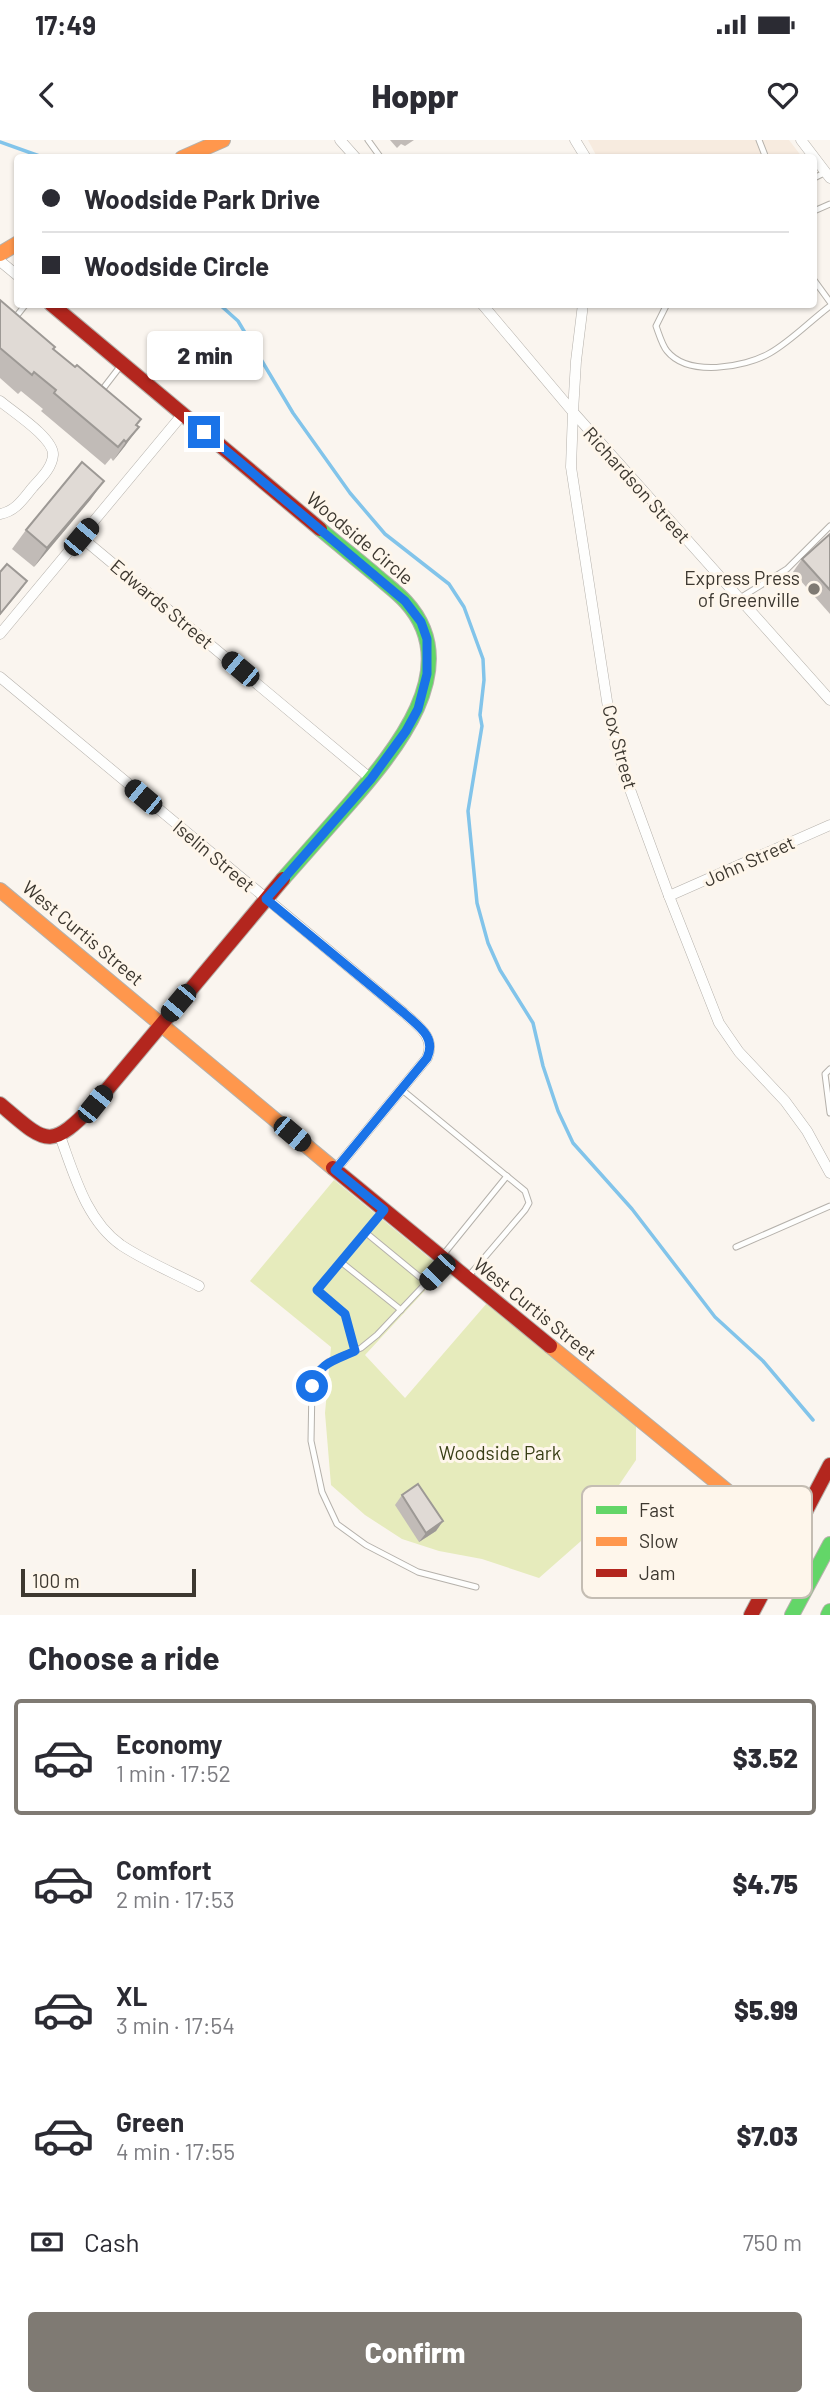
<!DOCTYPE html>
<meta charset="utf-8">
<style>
body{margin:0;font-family:Barlow,sans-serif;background:#f2f2f3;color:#2b2b33;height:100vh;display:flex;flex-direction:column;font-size:26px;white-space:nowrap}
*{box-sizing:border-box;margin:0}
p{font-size:23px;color:#7c7c81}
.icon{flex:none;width:38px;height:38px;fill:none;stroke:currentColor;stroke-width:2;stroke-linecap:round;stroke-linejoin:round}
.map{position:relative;height:1475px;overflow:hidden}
.sheet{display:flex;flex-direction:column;background:#fff;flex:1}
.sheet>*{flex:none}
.hud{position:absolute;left:14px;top:14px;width:803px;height:154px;border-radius:7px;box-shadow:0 2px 5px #0004;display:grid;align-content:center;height:154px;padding:0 28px;background:#fff}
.scale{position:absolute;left:21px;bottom:18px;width:175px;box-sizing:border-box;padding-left:7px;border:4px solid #3d3830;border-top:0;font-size:19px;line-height:24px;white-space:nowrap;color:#3d3830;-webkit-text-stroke:5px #fef6eb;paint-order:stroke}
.end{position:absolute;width:32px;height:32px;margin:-16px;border:9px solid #1a73e8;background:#fff;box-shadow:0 0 0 4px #fff}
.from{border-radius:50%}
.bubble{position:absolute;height:49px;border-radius:7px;background:#fff;box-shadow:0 2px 5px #0004;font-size:23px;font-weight:800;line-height:49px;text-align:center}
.car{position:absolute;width:21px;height:42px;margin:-21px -10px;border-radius:9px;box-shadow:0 0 5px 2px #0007;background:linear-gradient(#222 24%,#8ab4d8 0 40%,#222 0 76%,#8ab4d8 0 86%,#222 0)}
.hud b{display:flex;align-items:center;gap:24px;height:66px;font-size:26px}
.hud b+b{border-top:2px solid #e1e1e2}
.hud i{width:18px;height:18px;background:#2b2b33}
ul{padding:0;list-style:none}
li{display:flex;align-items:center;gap:21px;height:116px;margin:0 14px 10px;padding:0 14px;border:4px solid transparent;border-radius:7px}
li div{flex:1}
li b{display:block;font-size:26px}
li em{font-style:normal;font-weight:800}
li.current{border-color:#7f7a73}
li>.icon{width:63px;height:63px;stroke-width:1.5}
h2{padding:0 28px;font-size:32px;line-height:84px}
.pay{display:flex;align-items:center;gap:18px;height:77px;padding:0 28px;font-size:26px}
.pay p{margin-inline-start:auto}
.cta{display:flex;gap:14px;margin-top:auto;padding:14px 28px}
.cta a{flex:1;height:80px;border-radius:7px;background:#7f7a73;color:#fff;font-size:28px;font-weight:800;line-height:80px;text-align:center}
.status{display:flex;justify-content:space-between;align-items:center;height:49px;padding:0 35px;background:#fff;direction:ltr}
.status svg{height:19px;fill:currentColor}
header{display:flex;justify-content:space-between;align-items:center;height:91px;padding:0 28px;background:#fff;font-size:32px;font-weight:800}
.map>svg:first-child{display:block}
.industrial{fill:#f7ebdf}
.green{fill:#e6ebbc}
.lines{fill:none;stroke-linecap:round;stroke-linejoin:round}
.stream{stroke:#82c4ea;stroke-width:3.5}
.lane-casing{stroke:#b5b1ab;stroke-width:7}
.street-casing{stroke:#b5b1ab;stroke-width:11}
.fast-casing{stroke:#b5b1ab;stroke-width:16}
.slow-casing{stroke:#b5b1ab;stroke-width:16}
.jam-casing{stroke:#b5b1ab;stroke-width:16}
.lane{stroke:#fefefd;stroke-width:5}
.street{stroke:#fefefd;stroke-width:10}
.fast{stroke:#63d668;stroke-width:14}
.slow{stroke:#ff974d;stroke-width:14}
.jam{stroke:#b3261e;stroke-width:14}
.wall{fill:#c1bbb7}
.shaded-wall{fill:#9d9995}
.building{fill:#e0dad5;stroke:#9d9995;stroke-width:2}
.route{stroke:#1a73e8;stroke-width:9}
.poi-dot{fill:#7f7a73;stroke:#fef6eb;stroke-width:2.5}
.labels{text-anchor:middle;stroke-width:6;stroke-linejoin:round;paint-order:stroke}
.street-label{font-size:19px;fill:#3d3830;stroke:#fef6eb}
.poi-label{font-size:19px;fill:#3d3830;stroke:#fef6eb;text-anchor:end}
.park-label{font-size:19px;fill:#383e16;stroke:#fef6eb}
.key{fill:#fef6eb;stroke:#c4bdb3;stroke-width:2}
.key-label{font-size:19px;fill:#3d3830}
</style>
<div class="status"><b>17:49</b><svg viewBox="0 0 49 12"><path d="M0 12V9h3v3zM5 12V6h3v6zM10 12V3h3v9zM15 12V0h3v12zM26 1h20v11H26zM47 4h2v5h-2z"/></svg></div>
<header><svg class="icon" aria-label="back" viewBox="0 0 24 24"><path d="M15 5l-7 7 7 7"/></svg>Hoppr<svg class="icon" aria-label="heart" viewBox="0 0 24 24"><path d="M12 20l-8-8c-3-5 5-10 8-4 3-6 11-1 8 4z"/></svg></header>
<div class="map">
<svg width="830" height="1475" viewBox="0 0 830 1475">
<rect width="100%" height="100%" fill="#faf5ef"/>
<polygon class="industrial" points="588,0 789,0 802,17 597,17"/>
<polygon class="green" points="334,1040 444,1130 365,1215 405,1258 487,1163 636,1285 636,1320 581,1401 539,1438 482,1419 439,1411 402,1399 365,1375 331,1345 325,1273 331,1207 250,1141"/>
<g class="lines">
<g class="stream">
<polyline points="0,2 45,18"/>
<polyline points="219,164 238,181 293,273 350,353 385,394 449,444 464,467 483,519 484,540 480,575 482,586 468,671 477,763 488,803 500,830 533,883 543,926 558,971 573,1003 632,1069 715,1177 763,1221 813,1280"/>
</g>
<defs>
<g id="lane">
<polyline points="368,0 381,18"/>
<polyline points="759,0 766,18"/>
<polyline points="814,38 826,32"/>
<polyline points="814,71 830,64"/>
<polyline points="814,140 830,162"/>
<path d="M 667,164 L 656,186 C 659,194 662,205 667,211 C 688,237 744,228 770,213 C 791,201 810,181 830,166"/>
<polyline points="15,178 26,164"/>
<polyline points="102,250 122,224"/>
<polyline points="740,458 787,429 830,386"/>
<polyline points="830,929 825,934 830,973"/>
<polyline points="401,949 525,1051 529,1063 525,1070 467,1138"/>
<polyline points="365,1092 427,1143"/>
<polyline points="736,1107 830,1066"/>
<polyline points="443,1115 507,1036"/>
<polyline points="447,1121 377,1195 361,1208 328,1222 318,1231 312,1246 311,1301 322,1352 337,1384 366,1405 418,1432 476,1447"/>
<polyline points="341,1122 401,1170"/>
<polyline points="355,1211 345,1174 317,1150 384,1070"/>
</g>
<g id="street">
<polyline points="340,0 356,18"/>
<polyline points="575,0 586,18"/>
<polyline points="801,0 830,38"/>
<polyline points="0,121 18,136"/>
<polyline points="482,164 573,272 571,327 609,574 624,633 669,756 719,883 739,912 785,961 807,991 830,1033"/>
<polyline points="583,164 576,221 573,272 830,560"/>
<path d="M 0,261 C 13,272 54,298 53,315 C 52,328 41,338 33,347 C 23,359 16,371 0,374"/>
<polyline points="81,397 371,639"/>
<polyline points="0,494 182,275"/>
<path d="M 0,537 L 404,873 C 418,886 436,897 427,918 L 335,1030"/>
<polyline points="669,756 830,685"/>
<path d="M 60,996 C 74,1034 86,1080 121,1105 C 145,1121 174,1133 199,1146"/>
</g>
<g id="fast">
<path d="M 283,739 C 305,714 328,688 350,663 C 394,612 466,528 406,462 C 398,453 387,445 378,437 C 359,421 339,405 320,389"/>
<polyline points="792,1475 830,1404"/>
<polyline points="828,1475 830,1471"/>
</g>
<g id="slow">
<polyline points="182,18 223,0"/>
<polyline points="0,114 18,103"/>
<polyline points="0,750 333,1028"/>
<polyline points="550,1206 770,1386 791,1398"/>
</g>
<g id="jam">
<polyline points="51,164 320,389"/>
<path d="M 0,964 C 47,1004 49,1011 95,964 L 283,739"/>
<polyline points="333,1028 550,1206"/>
<polyline points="751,1475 830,1325"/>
</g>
</defs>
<use href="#lane" class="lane-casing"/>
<use href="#street" class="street-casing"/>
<use href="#fast" class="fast-casing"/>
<use href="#slow" class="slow-casing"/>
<use href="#jam" class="jam-casing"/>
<use href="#lane" class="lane"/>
<use href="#street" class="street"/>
<use href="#fast" class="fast"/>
<use href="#slow" class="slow"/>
<use href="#jam" class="jam"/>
</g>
<g class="wall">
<polygon points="390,0 414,0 405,6 401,4 397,8"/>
<polygon points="0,160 137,286 125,306 113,321 111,318 105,325 41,271 43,269 21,251 18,254 0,238"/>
<polygon points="91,359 34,427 12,409 26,390"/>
<polygon points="830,394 830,474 793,432 802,419"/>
<polygon points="402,1355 443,1381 436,1391 419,1402 395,1365"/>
</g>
<g class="shaded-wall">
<polygon points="139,287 125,306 113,321 126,302"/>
<polygon points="104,341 91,359 34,427 47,408"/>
<polygon points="27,441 20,451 0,475 0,474"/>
<polygon points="443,1381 436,1391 419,1402 426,1393"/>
</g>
<g class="building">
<polygon points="0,160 55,207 53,209 75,227 77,225 141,279 136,285 139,287 126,302 124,300 118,307 54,253 56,250 34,232 32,235 0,208"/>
<polygon points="82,322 104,341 47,408 26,390"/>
<polygon points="830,394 830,450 802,419"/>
<polygon points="7,424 27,441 0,474 0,432"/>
<polygon points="418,1344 443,1381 426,1393 402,1355"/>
</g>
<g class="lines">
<path class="route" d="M 204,292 L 405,461 L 421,482 L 427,499 L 427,534 L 418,569 L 406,591 L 371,639 L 266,759 L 404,873 C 418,886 437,897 427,918 L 335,1030 L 384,1070 L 317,1150 L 345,1174 L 355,1211 C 336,1220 319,1222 312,1246"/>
</g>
<circle class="poi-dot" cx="814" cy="449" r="7"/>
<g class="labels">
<g class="street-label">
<text transform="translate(637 345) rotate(48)" y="7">Richardson Street</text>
<text transform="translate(360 398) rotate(40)" y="7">Woodside Circle</text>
<text transform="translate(162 464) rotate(40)" y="7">Edwards Street</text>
<text transform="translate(620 607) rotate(75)" y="7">Cox Street</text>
<text transform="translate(214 716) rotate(40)" y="7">Iselin Street</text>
<text transform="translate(749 721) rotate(-24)" y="7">John Street</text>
<text transform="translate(83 793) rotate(40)" y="7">West Curtis Street</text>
<text transform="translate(535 1169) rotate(39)" y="7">West Curtis Street</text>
</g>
<g class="poi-label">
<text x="800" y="445">Express Press<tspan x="800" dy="22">of Greenville</tspan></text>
</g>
<g class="park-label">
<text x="500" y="1320">Woodside Park</text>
</g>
</g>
<rect x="582" y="1346" width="230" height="112" rx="10" class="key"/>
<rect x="596" y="1366" width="31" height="8" fill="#63d668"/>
<rect x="596" y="1397" width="31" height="9" fill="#ff974d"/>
<rect x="596" y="1429" width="31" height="8" fill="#b3261e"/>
<g class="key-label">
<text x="639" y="1377">Fast</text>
<text x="639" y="1408">Slow</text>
<text x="639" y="1440">Jam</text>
</g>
</svg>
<div class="scale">100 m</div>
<i class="end from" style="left:312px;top:1246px"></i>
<i class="end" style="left:204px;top:292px"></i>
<div class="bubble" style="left:147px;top:191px;width:116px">2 min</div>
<i class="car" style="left:81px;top:397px;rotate:40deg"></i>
<i class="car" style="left:240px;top:529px;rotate:310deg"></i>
<i class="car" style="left:143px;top:657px;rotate:310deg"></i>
<i class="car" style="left:178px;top:863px;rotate:220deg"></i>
<i class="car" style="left:95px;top:964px;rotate:39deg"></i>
<i class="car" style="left:292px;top:994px;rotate:130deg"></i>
<i class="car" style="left:437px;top:1132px;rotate:224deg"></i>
<div class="hud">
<b><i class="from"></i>Woodside Park Drive</b>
<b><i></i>Woodside Circle</b>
</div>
</div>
<section class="sheet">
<h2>Choose a ride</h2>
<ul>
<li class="current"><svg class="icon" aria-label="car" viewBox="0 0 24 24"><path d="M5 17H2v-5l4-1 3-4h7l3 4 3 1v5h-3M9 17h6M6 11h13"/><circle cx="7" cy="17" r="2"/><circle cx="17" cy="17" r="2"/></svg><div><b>Economy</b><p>1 min · 17:52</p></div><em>$3.52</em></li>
<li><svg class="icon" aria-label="car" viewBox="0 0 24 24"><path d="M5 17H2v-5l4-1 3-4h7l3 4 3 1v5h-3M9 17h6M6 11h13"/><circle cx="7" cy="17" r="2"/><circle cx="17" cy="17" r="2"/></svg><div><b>Comfort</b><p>2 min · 17:53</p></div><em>$4.75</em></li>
<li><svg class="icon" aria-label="car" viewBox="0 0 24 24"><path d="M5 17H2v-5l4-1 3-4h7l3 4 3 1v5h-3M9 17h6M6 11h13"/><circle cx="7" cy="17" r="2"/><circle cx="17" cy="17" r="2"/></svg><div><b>XL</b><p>3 min · 17:54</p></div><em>$5.99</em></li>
<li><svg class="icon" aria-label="car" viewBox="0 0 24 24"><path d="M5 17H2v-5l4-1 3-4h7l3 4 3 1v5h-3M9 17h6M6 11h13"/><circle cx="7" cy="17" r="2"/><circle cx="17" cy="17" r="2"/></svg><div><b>Green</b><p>4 min · 17:55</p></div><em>$7.03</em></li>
</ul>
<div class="pay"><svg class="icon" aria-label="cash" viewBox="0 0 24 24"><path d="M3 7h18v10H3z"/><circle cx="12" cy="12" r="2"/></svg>Cash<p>750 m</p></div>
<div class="cta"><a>Confirm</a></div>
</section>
